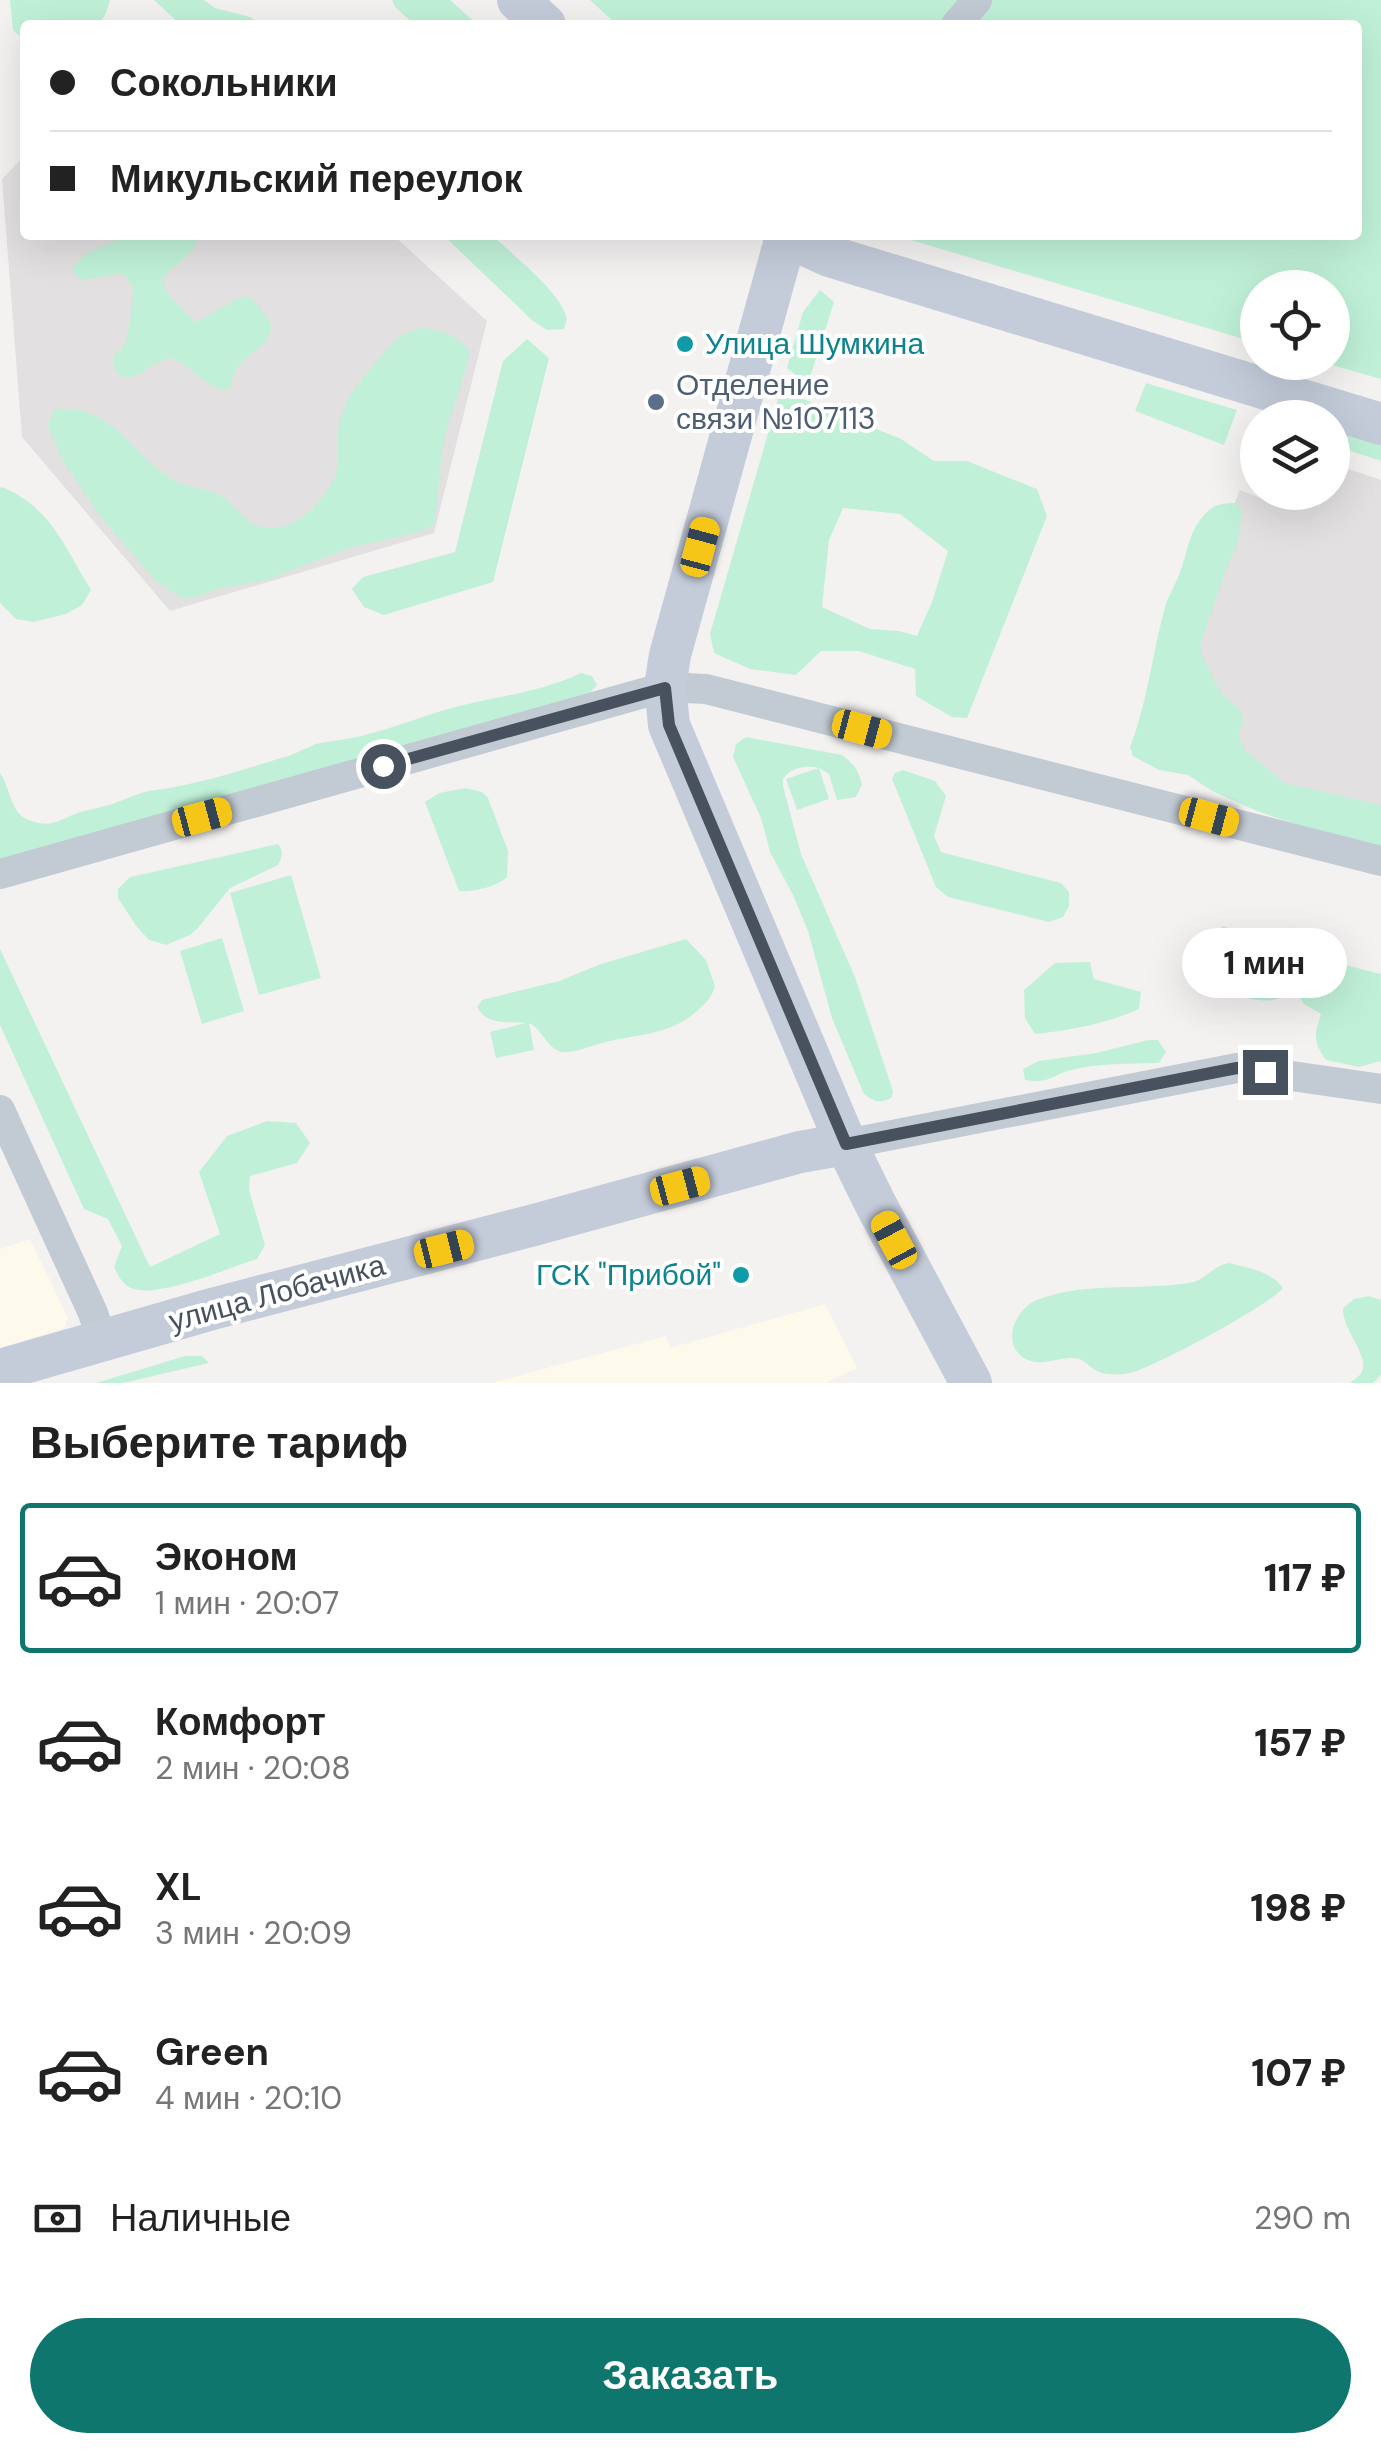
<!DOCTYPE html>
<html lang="ru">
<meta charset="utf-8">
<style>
body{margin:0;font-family:"DM Sans",sans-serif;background:#f6f6f6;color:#222;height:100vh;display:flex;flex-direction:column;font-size:38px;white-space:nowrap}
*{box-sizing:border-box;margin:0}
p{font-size:32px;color:#767676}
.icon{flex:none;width:55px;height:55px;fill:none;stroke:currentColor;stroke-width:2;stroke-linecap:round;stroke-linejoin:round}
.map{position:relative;height:1383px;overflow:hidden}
.sheet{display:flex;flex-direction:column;background:#fff;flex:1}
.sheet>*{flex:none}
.top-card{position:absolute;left:20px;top:20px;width:1342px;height:220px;border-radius:10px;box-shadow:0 10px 40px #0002;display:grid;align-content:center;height:220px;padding:0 30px;background:#fff}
.fabs{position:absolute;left:1240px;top:270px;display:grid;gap:20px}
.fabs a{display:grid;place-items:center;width:110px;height:110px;border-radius:50%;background:#fff;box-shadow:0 10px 40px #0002;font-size:50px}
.end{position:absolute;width:45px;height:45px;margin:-22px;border:12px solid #48525f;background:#fff;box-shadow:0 0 0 5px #fff}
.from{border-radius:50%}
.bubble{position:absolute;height:70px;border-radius:35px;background:#fff;box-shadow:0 10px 40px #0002;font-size:32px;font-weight:800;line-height:70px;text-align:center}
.car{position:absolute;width:30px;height:60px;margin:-30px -15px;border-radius:12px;box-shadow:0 0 8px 2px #0007;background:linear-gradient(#f5c518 24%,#345 0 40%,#f5c518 0 76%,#345 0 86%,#f5c518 0)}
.top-card b{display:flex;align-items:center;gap:35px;height:95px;font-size:38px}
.top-card b+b{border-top:2px solid #e0e0e0}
.top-card i{width:25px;height:25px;background:#222}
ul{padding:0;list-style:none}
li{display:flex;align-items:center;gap:30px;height:150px;margin:0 20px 15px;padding:0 10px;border:5px solid transparent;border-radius:10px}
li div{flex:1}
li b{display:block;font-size:38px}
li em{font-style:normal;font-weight:800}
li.on{border-color:#0f766e}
li>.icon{width:90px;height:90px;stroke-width:1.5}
h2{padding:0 30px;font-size:45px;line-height:120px}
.pay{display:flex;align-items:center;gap:25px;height:110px;padding:0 30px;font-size:38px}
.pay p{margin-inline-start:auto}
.action{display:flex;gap:20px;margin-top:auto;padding:20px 30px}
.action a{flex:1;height:115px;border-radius:60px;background:#0f766e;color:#fff;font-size:40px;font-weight:800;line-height:115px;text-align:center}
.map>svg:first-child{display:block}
.commercial{fill:#fdfaec}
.education{fill:#e2e0e0}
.green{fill:#c0f1d8;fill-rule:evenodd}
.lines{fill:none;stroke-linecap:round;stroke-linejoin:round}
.street{stroke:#c2cad3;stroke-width:30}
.secondary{stroke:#c4ccda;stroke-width:42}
.route{stroke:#48525f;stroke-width:12}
.culture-dot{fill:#0f9aa8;stroke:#fff;stroke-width:4}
.service-dot{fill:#5c6f8a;stroke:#fff;stroke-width:4}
.labels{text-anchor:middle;stroke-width:8;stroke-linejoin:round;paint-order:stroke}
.culture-label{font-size:30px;fill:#0d838f;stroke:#fff;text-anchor:start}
.service-label{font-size:30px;fill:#4e5e75;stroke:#fff;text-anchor:start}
.street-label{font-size:30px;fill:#48525f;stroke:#fff}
</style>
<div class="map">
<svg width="1381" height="1383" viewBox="0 0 1381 1383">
<rect width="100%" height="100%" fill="#f4f1f1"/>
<g class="commercial">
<polygon points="30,1239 68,1318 64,1328 0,1348 0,1249"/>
<polygon points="825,1304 857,1368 824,1383 491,1383 666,1336 670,1348"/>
</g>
<g class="education">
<polygon points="25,155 25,235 393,235 487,321 434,533 170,611 22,437 2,179"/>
<polygon points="1333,464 1381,480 1381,823 1132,755 1240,490 1279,505 1285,493 1332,492"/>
</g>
<g class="green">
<path d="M 10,0 L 110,0 C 108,6 107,12 104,17 C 94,31 59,26 44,22 L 43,25 L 25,25 L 25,41 L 13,30 Z"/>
<polygon points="154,0 204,0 215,8 250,17 263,25 181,25"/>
<polygon points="392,0 450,0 478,25 415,25 395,7"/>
<polygon points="590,0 1381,0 1381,379 1325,363 1332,362 1332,288 1258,288 1257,343 894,235 1358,235 1358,25 617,25"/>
<path d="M 125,235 L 193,235 L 196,243 C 189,260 171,265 162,280 C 167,299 184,308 195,323 L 240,297 L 249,297 L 256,303 L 272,325 C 268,349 252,349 239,365 C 233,372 233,382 229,390 C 204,390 193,365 171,358 C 155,360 140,377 129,377 C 121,378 114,371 113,363 C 112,353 121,351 125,344 C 128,339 134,296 133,290 C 132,286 128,280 126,276 L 118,274 L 83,280 L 75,276 L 73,268 C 85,249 107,247 125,235 Z"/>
<path d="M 443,235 L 492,235 C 512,255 554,286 565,313 C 568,320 566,322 564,329 L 547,330 L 533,321 Z"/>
<polygon points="820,290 834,302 810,377 797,376 787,368 803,312"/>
<path d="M 421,328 C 446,330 453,334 470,351 C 464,380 452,408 445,436 C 438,465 440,495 434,524 L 419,532 L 349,548 L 266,580 L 217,589 L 201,596 L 183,599 L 156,581 L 99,515 L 61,457 L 48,425 L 54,409 C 118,406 126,453 174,480 C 190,489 208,487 224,498 C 234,505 242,517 252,523 C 286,541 323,506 335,476 C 341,461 335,447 338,431 C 340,422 343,410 347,402 C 354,388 393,339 406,333 C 411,331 416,330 421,328 Z"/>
<polygon points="527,339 549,358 493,582 384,615 364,607 352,589 363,577 455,552 503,361"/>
<polygon points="1146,383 1237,410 1224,445 1135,411"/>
<path d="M 788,397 L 803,399 L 901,439 L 934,461 L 967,461 L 1037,489 L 1047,516 L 967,718 L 952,717 L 916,696 L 915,669 L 859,651 L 821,651 L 796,675 L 750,669 L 714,653 L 710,634 L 778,399 ZM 843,508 L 900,514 L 948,551 L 932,602 L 917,636 L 899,631 L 870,629 L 822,607 L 829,540 Z"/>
<polygon points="1333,428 1381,443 1381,461 1333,445"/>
<path d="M 2,487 C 51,507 65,548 91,590 L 82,605 L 66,614 L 33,622 L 16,619 L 0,603 L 0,488 Z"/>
<path d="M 1236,503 L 1242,511 L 1238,542 L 1226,569 L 1200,645 L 1202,655 L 1220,692 L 1242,712 L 1243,722 L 1239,731 L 1240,740 L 1245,750 L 1285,783 L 1381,805 L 1381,846 L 1295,824 L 1257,811 L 1212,791 L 1188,775 L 1159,770 L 1133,756 L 1130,747 C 1147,704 1152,656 1164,611 C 1167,598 1174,587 1179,575 C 1188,553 1188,530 1207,512 C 1215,504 1225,503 1236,503 Z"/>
<path d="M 581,673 L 592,676 L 597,685 L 591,692 L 562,702 L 0,859 L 0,773 C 14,794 8,818 39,823 C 53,826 62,819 75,814 C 84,810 95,809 105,806 C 122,802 137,792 155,790 C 201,784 244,769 288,756 C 298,753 307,747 316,744 C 326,741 336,741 346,739 C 377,734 412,720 441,711 C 488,697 537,694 581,673 Z"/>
<path d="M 746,737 L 842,755 C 854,764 859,771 862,785 L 856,797 L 837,800 L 829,774 L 819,768 L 829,799 L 797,810 L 786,779 L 819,768 C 806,765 791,767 783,779 L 783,786 L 801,854 L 855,977 L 893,1091 L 892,1097 C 882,1105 870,1101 863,1092 L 832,1018 L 808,931 L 793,895 L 770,852 L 761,818 L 733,757 L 736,744 Z"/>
<polygon points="903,770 935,781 946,796 934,836 941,852 1061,883 1069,892 1069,906 1063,917 1049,922 948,897 936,887 892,779 895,773"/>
<path d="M 465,788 L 482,792 L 488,798 L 508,851 L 507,877 C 496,887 474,892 459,891 L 425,802 L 439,793 Z"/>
<path d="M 278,844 C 284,851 282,857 278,865 L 230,888 L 197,929 L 190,935 L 166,945 L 149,940 L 137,927 L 118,898 L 118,889 L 130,877 Z"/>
<polygon points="291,875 321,978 259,995 230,893"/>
<path d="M 1223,926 L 1242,933 L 1260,944 L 1381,974 L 1381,1061 L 1359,1067 L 1326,1060 C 1313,1041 1314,1036 1321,1014 L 1304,1004 L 1293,988 C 1287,993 1280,999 1273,1000 C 1245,1005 1190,978 1207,944 C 1210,938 1218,931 1223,926 Z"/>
<polygon points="222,938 244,1011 202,1024 180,951"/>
<path d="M 686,939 L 706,960 L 715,986 C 712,997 706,1003 697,1011 C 670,1036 635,1034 602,1043 C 590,1046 576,1053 563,1052 C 546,1049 543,1029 529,1023 L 534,1050 L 496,1058 L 490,1032 L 526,1023 C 508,1021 487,1026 477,1007 L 482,1000 L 559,981 L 601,964 Z"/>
<path d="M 0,949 L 150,1267 L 220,1234 L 199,1172 L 227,1136 L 267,1121 L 296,1123 L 310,1143 L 297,1163 L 250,1176 L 249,1190 L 265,1245 L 257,1259 C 229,1268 161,1297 134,1289 C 123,1286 119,1277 114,1267 L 122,1246 L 108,1219 L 84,1209 L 0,1025 Z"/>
<path d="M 1090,962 L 1094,979 L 1141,992 L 1139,1009 C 1106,1024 1071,1030 1035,1034 L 1025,1018 L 1024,990 L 1055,963 Z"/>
<path d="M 1148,1040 L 1158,1040 L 1166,1052 L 1159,1063 C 1130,1064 1099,1063 1071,1070 C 1049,1076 1050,1084 1025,1080 L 1023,1069 L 1039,1061 L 1096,1053 Z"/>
<path d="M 1229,1263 C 1248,1268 1271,1271 1283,1288 C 1270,1305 1153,1368 1130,1373 C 1122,1375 1106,1375 1099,1372 C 1089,1368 1085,1358 1073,1358 C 1060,1357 1047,1364 1035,1362 C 999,1355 1010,1311 1037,1300 C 1085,1281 1139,1291 1189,1283 C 1205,1281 1214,1265 1229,1263 Z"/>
<path d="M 1369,1296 L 1381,1300 L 1381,1375 L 1373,1383 L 1350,1383 C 1352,1381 1361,1375 1362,1372 C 1370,1356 1342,1330 1343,1308 L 1354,1299 Z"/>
<polygon points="185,1356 202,1356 209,1363 123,1383 96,1383"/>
</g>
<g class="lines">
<g class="street">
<polyline points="956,25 977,0"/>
<polyline points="0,874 665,687 706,689 1381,861"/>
<polyline points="0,1110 93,1313 102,1340"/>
<polyline points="846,1144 1237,1068 1381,1089"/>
</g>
<g class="secondary">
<polyline points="518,0 545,25"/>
<polyline points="783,235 829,256 1381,424"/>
<polyline points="786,237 670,655 665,687 669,725 846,1144 876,1205 971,1383"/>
<polyline points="0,1370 212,1309 534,1225 800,1152 846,1144"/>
</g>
</g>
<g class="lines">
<polyline class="route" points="383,766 665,688 669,725 846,1144 1237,1068 1265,1072"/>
</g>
<g class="culture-dot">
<circle cx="685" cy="344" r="10"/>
<circle cx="741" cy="1275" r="10"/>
</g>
<circle class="service-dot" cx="656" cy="402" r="10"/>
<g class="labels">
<g class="culture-label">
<text x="705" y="354">Улица Шумкина</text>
<text x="721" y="1285" text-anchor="end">ГСК "Прибой"</text>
</g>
<g class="service-label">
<text x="676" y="395">Отделение<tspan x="676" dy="34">связи №107113</tspan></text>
</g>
<g class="street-label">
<text transform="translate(277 1293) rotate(-15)" y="10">улица Лобачика</text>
</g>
</g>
</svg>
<div class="fabs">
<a><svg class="icon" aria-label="locate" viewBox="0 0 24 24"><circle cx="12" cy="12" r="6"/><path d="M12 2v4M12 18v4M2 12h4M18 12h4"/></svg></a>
<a><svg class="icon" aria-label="layers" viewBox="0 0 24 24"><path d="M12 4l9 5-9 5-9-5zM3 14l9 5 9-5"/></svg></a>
</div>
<i class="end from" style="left:383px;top:766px"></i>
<i class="end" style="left:1265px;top:1072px"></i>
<div class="bubble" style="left:1182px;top:928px;width:165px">1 мин</div>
<i class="car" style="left:700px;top:547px;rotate:15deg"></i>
<i class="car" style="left:862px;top:729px;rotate:105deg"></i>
<i class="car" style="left:202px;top:817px;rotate:75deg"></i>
<i class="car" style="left:1209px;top:817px;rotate:105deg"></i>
<i class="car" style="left:680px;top:1186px;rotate:75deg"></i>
<i class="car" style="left:894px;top:1240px;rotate:332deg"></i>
<i class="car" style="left:444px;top:1249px;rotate:76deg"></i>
<div class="top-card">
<b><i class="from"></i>Сокольники</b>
<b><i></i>Микульский переулок</b>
</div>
</div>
<section class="sheet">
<h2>Выберите тариф</h2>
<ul>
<li class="on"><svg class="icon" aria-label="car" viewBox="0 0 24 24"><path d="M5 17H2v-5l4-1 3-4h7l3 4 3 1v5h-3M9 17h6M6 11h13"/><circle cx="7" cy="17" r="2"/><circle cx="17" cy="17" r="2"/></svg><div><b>Эконом</b><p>1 мин · 20:07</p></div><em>117 ₽</em></li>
<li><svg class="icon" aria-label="car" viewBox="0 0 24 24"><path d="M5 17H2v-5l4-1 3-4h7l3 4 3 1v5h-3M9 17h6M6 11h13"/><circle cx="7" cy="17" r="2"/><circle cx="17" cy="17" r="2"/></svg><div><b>Комфорт</b><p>2 мин · 20:08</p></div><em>157 ₽</em></li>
<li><svg class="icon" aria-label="car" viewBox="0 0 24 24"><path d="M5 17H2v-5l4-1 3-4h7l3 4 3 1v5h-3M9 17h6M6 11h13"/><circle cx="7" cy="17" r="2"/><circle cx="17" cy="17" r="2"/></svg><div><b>XL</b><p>3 мин · 20:09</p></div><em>198 ₽</em></li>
<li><svg class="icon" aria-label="car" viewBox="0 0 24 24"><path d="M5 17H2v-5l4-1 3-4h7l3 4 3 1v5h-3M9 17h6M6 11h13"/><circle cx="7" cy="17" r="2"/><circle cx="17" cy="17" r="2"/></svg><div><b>Green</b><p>4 мин · 20:10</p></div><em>107 ₽</em></li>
</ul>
<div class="pay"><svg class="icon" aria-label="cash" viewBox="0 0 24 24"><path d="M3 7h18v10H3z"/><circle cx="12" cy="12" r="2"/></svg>Наличные<p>290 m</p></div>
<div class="action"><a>Заказать</a></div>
</section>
